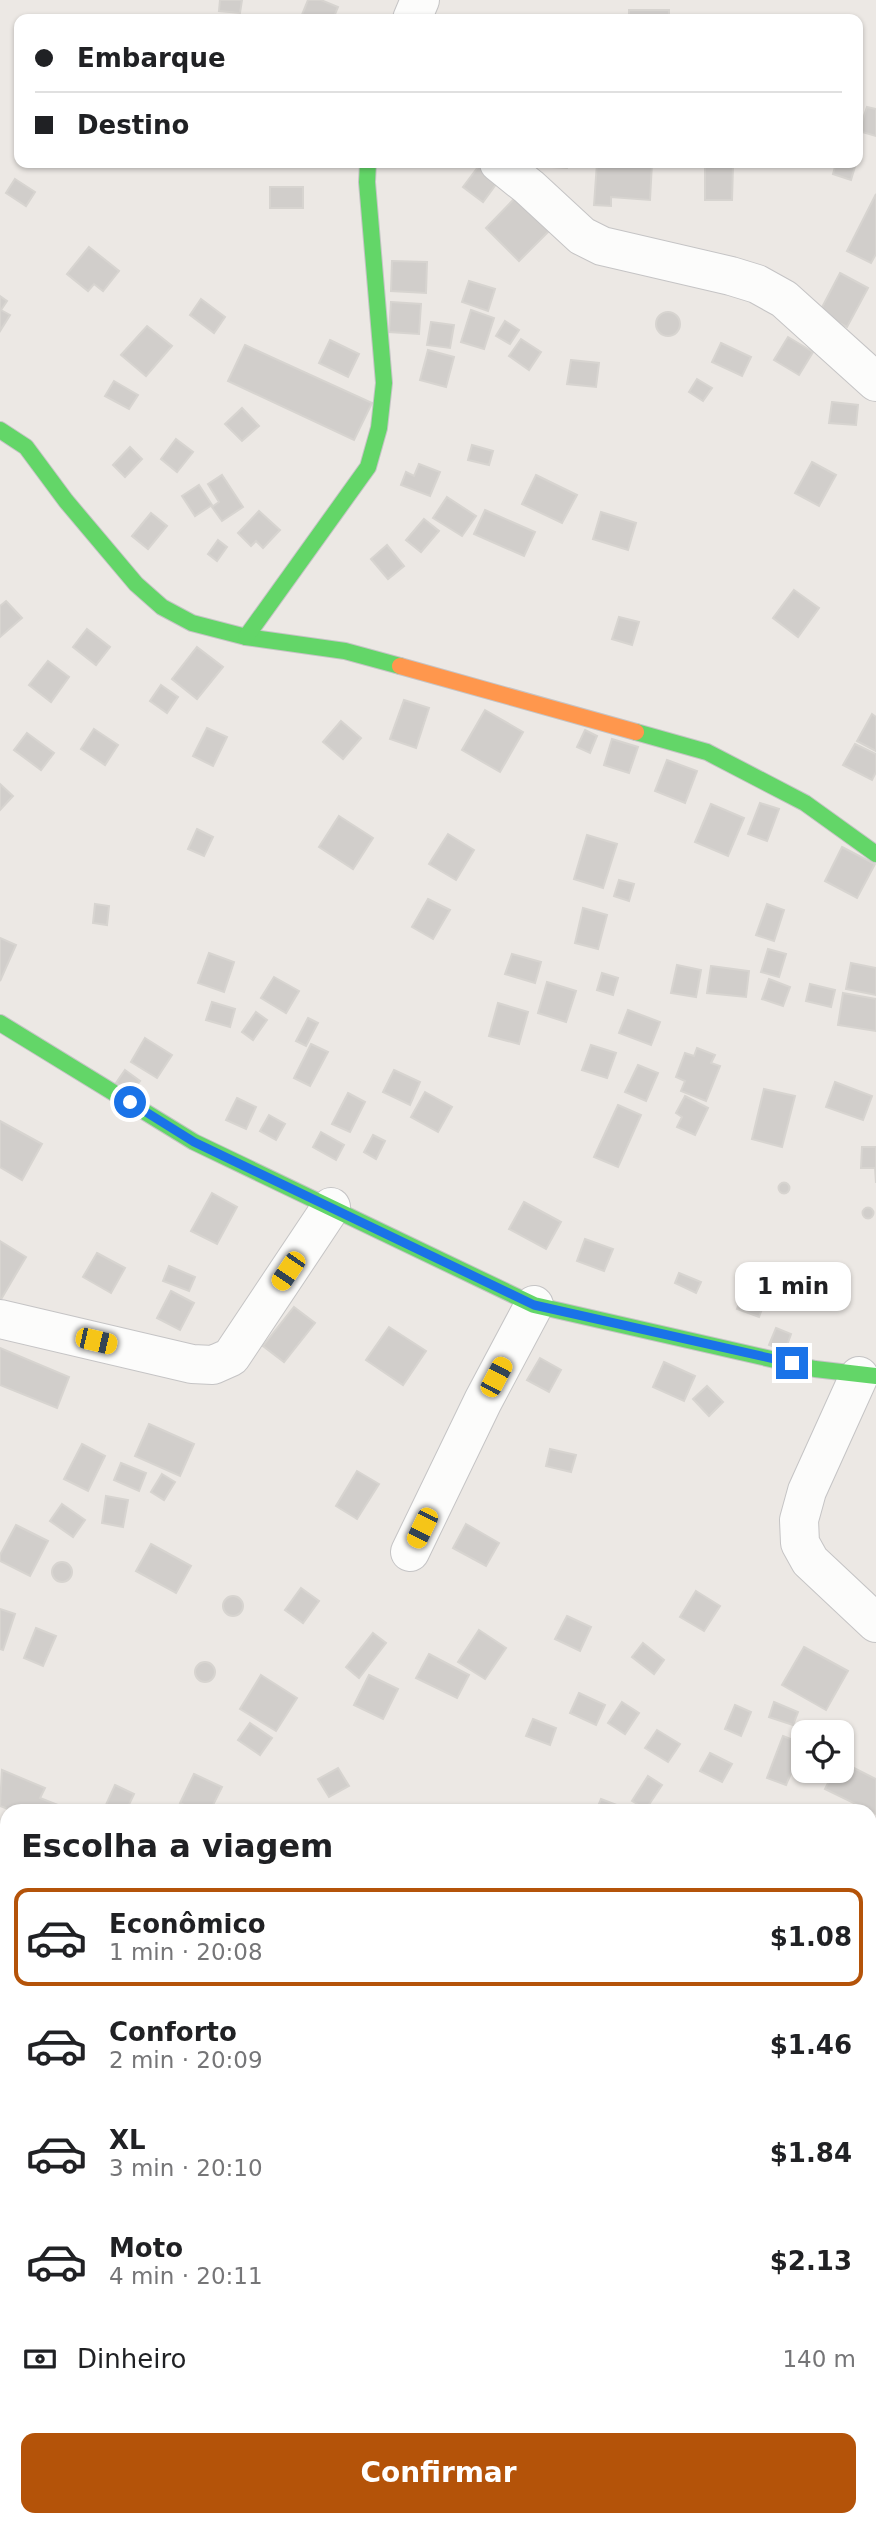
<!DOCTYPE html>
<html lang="pt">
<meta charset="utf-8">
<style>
body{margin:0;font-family:"DejaVu Sans",sans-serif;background:#f6f6f6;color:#202124;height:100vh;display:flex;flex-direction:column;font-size:26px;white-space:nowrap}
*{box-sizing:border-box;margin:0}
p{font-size:23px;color:#757577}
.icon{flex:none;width:38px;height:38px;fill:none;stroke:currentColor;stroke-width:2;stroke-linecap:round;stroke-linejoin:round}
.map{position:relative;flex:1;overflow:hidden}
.side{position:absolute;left:0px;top:1804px;width:877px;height:723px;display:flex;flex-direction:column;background:#fff;border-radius:21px 21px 0 0;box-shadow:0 2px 5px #0004}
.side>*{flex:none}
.banner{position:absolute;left:14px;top:14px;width:849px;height:154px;border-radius:14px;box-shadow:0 2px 5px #0004;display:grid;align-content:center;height:154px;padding:0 21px;background:#fff}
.fabs{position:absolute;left:791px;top:1720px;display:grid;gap:14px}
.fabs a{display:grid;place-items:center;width:63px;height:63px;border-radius:14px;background:#fff;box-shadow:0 2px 5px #0004;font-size:35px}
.end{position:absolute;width:32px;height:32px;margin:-16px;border:9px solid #1a73e8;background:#fff;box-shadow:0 0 0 4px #fff}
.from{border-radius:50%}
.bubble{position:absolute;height:49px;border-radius:14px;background:#fff;box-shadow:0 2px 5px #0004;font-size:23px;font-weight:700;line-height:49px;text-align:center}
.car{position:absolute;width:21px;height:42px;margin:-21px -10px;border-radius:9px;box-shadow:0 0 5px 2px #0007;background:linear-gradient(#f5c518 24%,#345 0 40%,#f5c518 0 76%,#345 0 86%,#f5c518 0)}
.banner b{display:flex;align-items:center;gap:24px;height:66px;font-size:26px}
.banner b+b{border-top:2px solid #e0e0e0}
.banner i{width:18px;height:18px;background:#202124}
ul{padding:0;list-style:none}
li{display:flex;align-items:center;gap:21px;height:98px;margin:0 14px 10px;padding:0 7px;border:4px solid transparent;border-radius:14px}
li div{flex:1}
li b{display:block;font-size:26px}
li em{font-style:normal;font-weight:700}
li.on{border-color:#b45309}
li>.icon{width:63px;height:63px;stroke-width:1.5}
h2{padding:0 21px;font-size:32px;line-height:84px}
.pay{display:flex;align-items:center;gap:18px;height:77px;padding:0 21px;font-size:26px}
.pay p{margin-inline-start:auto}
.action{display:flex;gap:14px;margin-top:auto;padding:14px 21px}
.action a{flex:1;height:80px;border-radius:14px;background:#b45309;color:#fff;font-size:28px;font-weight:700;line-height:80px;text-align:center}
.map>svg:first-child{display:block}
.building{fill:#d1cecb;stroke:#d7d4d0;stroke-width:2}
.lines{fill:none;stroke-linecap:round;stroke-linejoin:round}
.street-casing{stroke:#c5c4c5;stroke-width:40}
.fast-casing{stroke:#c5c4c5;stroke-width:18}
.slow-casing{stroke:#c5c4c5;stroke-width:18}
.street{stroke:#fcfcfb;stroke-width:38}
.fast{stroke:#63d668;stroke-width:16}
.slow{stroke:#ff974d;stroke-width:16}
.route{stroke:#1a73e8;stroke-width:9}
</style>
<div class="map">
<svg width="876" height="2526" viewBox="0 0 876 2526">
<rect width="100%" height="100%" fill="#ece8e4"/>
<g class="building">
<polygon points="220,0 242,0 240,13 219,11"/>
<polygon points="308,0 321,0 338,7 333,19 301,17"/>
<rect x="629" y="10" width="40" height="9"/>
<polygon points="867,107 876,109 876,136 859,131"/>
<polygon points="481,163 502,176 483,202 463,187"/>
<polygon points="537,163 568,163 567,168 537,166"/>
<polygon points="597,163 652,163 650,200 611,197 611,206 594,205"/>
<polygon points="836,163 856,163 851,180 833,174"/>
<polygon points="705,166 733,166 732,200 705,200"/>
<polygon points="15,179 35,192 26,206 6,193"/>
<rect x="270" y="187" width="33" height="21"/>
<polygon points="876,194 876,254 871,263 847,251"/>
<polygon points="515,198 549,231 519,261 486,228"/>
<polygon points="89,247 119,271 103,291 94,284 88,291 67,274"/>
<polygon points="392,261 427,262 426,293 391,291"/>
<polygon points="840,273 868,288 847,327 819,313"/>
<polygon points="469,281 495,289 488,311 462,302"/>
<polygon points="0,296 7,301 1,310 10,315 0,331"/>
<polygon points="201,299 225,317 214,333 190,315"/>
<polygon points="391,302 421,304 419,334 389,332"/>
<polygon points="471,310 494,318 484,349 461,342"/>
<circle cx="668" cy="324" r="12"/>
<polygon points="505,321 519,330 510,344 496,336"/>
<polygon points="431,322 454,325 450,348 427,345"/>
<polygon points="147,326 172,346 146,376 121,355"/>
<polygon points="788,337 813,352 799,375 774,360"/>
<polygon points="521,339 541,352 529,370 509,356"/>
<polygon points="330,340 359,354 348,377 319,363"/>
<polygon points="721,343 751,357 742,376 712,362"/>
<polygon points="245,345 372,403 354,440 228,381"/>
<polygon points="428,350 454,357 446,387 420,380"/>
<polygon points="571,360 599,363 596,387 567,384"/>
<polygon points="697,379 712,388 703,401 689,392"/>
<polygon points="114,381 138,395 129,409 105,396"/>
<polygon points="832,402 858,405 856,425 829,423"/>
<polygon points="242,408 259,426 242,441 225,424"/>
<polygon points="176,439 193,452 177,472 161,459"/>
<polygon points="472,445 493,451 489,465 468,460"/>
<polygon points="130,447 142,459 125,477 113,465"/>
<polygon points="812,462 836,475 819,506 795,493"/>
<polygon points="419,464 440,472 430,496 401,485 406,472 414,476"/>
<polygon points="222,475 243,507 222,521 212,507 219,502 208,484"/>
<polygon points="536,475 577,495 562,523 522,504"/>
<polygon points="199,485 212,505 195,516 182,496"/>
<polygon points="447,497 476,516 462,536 433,518"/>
<polygon points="485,510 535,532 524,556 474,534"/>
<polygon points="259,511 280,530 263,548 256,541 251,546 238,533"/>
<polygon points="601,512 636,523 628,550 593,539"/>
<polygon points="151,513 167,526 148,549 132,536"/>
<polygon points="424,519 439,531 421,552 406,540"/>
<polygon points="218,540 227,547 217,561 208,554"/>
<polygon points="387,545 404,566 388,579 371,559"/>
<polygon points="794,590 819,608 798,637 773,618"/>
<polygon points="6,601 22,618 0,637 0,606"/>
<polygon points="619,617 639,622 632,645 612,639"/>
<polygon points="87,629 110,647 96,665 73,647"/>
<polygon points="197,647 223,667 197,699 172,679"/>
<polygon points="48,661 69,677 51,702 29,685"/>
<polygon points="161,685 178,697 167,713 150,701"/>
<polygon points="404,700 429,708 416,748 390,739"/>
<polygon points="485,710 523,732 500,772 462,750"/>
<polygon points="872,714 876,717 876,751 857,741"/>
<polygon points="341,721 361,738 343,759 323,742"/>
<polygon points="207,728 227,737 213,766 193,756"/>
<polygon points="94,729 118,745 105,765 81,749"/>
<polygon points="585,730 597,736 590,753 577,747"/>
<polygon points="27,733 54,753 41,770 14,750"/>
<polygon points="612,739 638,747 629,773 604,765"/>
<polygon points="855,744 876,754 876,772 872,780 843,765"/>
<polygon points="667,760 697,771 685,803 655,791"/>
<polygon points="0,784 13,796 0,810"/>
<polygon points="760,803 779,809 767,841 748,834"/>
<polygon points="711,804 744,818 728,856 695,842"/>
<polygon points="339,816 373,838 353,869 319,847"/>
<polygon points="197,829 213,837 204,856 188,849"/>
<polygon points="448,834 474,850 456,880 429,864"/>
<polygon points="587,835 617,844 603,888 574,879"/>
<polygon points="842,847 875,864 857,898 825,881"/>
<polygon points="619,880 634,884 629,901 614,896"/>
<polygon points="428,899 450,910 433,939 412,927"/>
<polygon points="95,904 109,906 107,925 93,923"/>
<polygon points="767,904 784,910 774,941 756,935"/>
<polygon points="583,908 607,915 598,949 575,943"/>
<polygon points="0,938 16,945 0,981"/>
<polygon points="768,949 786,954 779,977 761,972"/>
<polygon points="209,953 234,962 224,992 198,983"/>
<polygon points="512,954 541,962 535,983 505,974"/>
<polygon points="851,963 876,968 876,995 846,989"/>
<polygon points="677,965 701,970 696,997 671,993"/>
<polygon points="711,966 749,971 746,997 707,993"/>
<polygon points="602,973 618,978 613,995 597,990"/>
<polygon points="274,977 299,991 286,1013 261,998"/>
<polygon points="769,979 790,987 783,1006 762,999"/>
<polygon points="547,982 576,991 566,1022 538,1013"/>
<polygon points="810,984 835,990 831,1007 806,1001"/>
<polygon points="843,993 876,999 876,1031 838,1025"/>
<polygon points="212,1002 235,1009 230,1027 206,1020"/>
<polygon points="498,1003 528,1012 519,1044 489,1036"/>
<polygon points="628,1010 660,1022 651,1045 619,1033"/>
<polygon points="256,1012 267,1020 253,1040 242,1032"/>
<polygon points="308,1018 318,1023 306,1046 296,1041"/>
<polygon points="145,1038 172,1055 157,1078 131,1062"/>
<polygon points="311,1044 328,1052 310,1086 294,1078"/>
<polygon points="591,1045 616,1053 607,1078 582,1070"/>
<polygon points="697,1048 715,1055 711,1063 720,1066 706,1101 681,1091 685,1081 676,1077 685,1053 694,1056"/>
<polygon points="638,1065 658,1073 646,1101 625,1092"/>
<polygon points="125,1070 140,1081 131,1093 116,1083"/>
<polygon points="394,1070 420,1082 410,1105 383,1092"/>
<polygon points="835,1082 872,1096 863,1120 826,1107"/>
<polygon points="764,1089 795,1096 782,1147 752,1139"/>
<polygon points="425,1092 452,1107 438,1132 411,1117"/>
<polygon points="348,1093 365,1102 350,1132 332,1124"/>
<polygon points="685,1096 708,1108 695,1135 677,1127 682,1117 676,1113"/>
<polygon points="237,1098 256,1107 246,1129 226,1120"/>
<polygon points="618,1105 641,1115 618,1167 594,1157"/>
<polygon points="269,1115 285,1124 276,1140 260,1131"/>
<polygon points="0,1121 42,1144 22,1180 0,1167"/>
<polygon points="321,1132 344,1145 336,1160 313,1147"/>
<polygon points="373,1135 385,1141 376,1159 364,1152"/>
<polygon points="862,1147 876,1147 876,1183 875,1168 861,1168"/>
<circle cx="784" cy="1188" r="5.5"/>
<polygon points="212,1193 237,1207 217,1244 191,1231"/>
<polygon points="524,1202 561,1222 546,1249 509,1229"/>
<circle cx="868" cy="1213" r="5.5"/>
<polygon points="585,1239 613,1249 604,1271 577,1261"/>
<polygon points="0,1241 26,1257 0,1301"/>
<polygon points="97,1253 125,1268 111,1293 83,1277"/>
<polygon points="169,1266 195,1277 189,1291 163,1281"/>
<rect x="799" y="1272" width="39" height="36"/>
<polygon points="679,1273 701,1282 696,1293 675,1283"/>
<polygon points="749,1276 771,1284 759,1317 737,1309"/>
<polygon points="171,1291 194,1303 180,1330 157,1318"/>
<polygon points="294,1307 315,1323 284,1362 263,1346"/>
<polygon points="389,1327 426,1351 403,1385 366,1360"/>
<polygon points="776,1328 791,1334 785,1351 769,1345"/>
<polygon points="0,1348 69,1377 57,1408 0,1385"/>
<polygon points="540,1358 561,1370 549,1392 527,1380"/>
<polygon points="664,1362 695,1376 684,1401 653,1387"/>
<polygon points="707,1386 723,1402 709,1416 693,1399"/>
<polygon points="149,1424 194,1444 180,1476 135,1456"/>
<polygon points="82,1444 105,1456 88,1491 64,1479"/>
<polygon points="550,1449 576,1455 571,1472 546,1466"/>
<polygon points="121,1463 146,1473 139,1491 114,1480"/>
<polygon points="357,1471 379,1484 357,1519 336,1506"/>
<polygon points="162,1474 175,1482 164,1500 151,1492"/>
<polygon points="106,1496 128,1500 123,1527 102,1523"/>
<polygon points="62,1504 85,1520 73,1537 50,1521"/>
<polygon points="466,1524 499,1543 486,1566 453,1548"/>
<polygon points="16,1525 48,1541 30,1576 0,1561 0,1555"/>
<polygon points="151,1544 191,1566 176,1593 136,1571"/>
<circle cx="62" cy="1572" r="10"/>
<polygon points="301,1588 319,1601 303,1623 285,1610"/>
<polygon points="696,1591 720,1606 704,1631 680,1617"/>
<circle cx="233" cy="1606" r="10"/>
<polygon points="0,1609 15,1614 3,1650 0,1649"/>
<polygon points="567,1616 591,1627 580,1651 555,1639"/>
<polygon points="36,1628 56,1636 43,1666 24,1658"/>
<polygon points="479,1630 506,1648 485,1679 458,1662"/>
<polygon points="373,1633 386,1643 359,1678 346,1667"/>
<polygon points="643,1643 664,1660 654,1674 632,1657"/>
<polygon points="804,1647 848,1671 826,1710 782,1685"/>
<polygon points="429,1654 469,1675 457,1698 416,1678"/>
<circle cx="205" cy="1672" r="10"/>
<polygon points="261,1675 297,1698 276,1731 240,1709"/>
<polygon points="369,1675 398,1689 383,1719 354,1705"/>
<polygon points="579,1693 605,1705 596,1725 570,1713"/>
<polygon points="622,1702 639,1713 625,1734 608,1723"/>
<polygon points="774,1702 798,1712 793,1725 769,1717"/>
<polygon points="735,1705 751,1712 741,1736 725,1729"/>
<polygon points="533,1719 556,1728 550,1745 526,1736"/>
<polygon points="250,1723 272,1738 260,1755 238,1740"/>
<polygon points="657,1730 680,1744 668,1762 645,1748"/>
<polygon points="783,1736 803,1744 803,1771 810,1771 807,1777 792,1771 786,1785 767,1778"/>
<polygon points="710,1753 732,1764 722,1782 700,1771"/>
<polygon points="842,1762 876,1779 876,1814 825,1789 834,1771 842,1771"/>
<polygon points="338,1768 349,1786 329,1797 318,1779"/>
<polygon points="2,1770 45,1788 40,1798 73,1811 13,1811 0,1806"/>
<polygon points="194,1774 222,1787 210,1811 196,1811 180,1803"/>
<polygon points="648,1776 662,1785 646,1809 632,1801"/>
<polygon points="115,1785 134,1794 126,1811 114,1811 105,1807"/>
<polygon points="601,1799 632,1811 596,1811"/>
<polygon points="875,2039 876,2040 876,2076 870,2073 870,2049"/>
<polygon points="0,2111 7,2114 7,2136 1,2148"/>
<polygon points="6,2153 7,2187 6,2188 0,2181 0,2159"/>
<polygon points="870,2199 876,2202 876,2233 870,2231"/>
<polygon points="870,2254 876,2257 876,2268 870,2282"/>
<polygon points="872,2288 876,2290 876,2329 870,2326 870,2294"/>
<polygon points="41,2520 68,2520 70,2524 66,2526 45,2526"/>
<polygon points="88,2520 126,2520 127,2523 120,2526 91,2526"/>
<polygon points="151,2520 182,2520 177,2526 160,2526"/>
<polygon points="392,2520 439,2520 436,2526 390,2526"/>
<polygon points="451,2520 489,2520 487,2526 449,2526"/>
<polygon points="516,2520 543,2520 539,2526 524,2526"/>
<polygon points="587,2520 615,2520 612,2526 585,2526"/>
<polygon points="691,2520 710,2520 710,2526 690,2526"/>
<polygon points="836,2520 859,2520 857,2526 834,2526"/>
</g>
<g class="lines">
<defs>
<g id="street">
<polyline points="412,19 420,0"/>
<polyline points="499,163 529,187 582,236 602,246 731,276 757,284 784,299 876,382"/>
<polyline points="0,1319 192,1364 213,1365 231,1357 331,1207"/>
<polyline points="859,1376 807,1491 799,1520 800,1543 810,1561 876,1623"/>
<polyline points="410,1552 483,1401 534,1305"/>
<polyline points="0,1947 7,1968"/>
<polyline points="870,2393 876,2385"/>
<polyline points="870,2508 876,2512"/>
<polyline points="776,2526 780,2520"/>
</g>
<g id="fast">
<polyline points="0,430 26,447 66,501 136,584 162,607 192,623 246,637 345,651 400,666"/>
<polyline points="246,637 368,467 379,428 384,383 367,182 368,163"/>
<polyline points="636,732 707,752 805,803 876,854"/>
<polyline points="0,1023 194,1142 534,1305 815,1369 876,1376"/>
</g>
<polyline id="slow" points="400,666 636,732"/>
</defs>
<use href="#street" class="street-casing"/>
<use href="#fast" class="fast-casing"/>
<use href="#slow" class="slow-casing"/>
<use href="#street" class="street"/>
<use href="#fast" class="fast"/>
<use href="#slow" class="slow"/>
</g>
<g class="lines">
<polyline class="route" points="130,1102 194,1142 534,1305 792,1363"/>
</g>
</svg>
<div class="fabs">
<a><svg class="icon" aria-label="locate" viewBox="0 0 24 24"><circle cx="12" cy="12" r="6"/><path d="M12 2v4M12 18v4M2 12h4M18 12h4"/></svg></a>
</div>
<i class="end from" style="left:130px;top:1102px"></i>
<i class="end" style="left:792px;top:1363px"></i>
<div class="bubble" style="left:735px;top:1262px;width:116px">1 min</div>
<i class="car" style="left:288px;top:1271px;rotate:214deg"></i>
<i class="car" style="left:96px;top:1341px;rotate:103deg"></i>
<i class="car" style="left:496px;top:1377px;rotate:28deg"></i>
<i class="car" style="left:422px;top:1528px;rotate:206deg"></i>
<div class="banner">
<b><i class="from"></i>Embarque</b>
<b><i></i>Destino</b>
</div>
<section class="side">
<h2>Escolha a viagem</h2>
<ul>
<li class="on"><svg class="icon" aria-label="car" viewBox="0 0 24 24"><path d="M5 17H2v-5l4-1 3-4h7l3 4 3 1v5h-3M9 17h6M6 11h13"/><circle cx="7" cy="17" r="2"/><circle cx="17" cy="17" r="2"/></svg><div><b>Econômico</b><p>1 min · 20:08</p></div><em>$1.08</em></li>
<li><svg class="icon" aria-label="car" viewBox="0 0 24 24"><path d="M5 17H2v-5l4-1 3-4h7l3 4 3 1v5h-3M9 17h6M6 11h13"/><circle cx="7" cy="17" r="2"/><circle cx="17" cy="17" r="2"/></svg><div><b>Conforto</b><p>2 min · 20:09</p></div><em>$1.46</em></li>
<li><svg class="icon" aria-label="car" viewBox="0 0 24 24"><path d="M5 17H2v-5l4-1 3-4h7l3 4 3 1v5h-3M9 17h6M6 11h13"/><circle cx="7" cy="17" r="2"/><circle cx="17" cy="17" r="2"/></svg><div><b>XL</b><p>3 min · 20:10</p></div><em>$1.84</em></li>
<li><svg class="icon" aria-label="car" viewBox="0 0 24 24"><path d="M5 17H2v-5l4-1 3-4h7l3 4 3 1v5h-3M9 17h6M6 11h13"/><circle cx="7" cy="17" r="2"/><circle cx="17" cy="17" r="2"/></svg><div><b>Moto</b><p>4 min · 20:11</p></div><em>$2.13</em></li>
</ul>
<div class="pay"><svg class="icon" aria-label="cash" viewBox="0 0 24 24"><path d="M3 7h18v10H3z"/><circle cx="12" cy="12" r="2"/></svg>Dinheiro<p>140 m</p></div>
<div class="action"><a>Confirmar</a></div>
</section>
</div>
